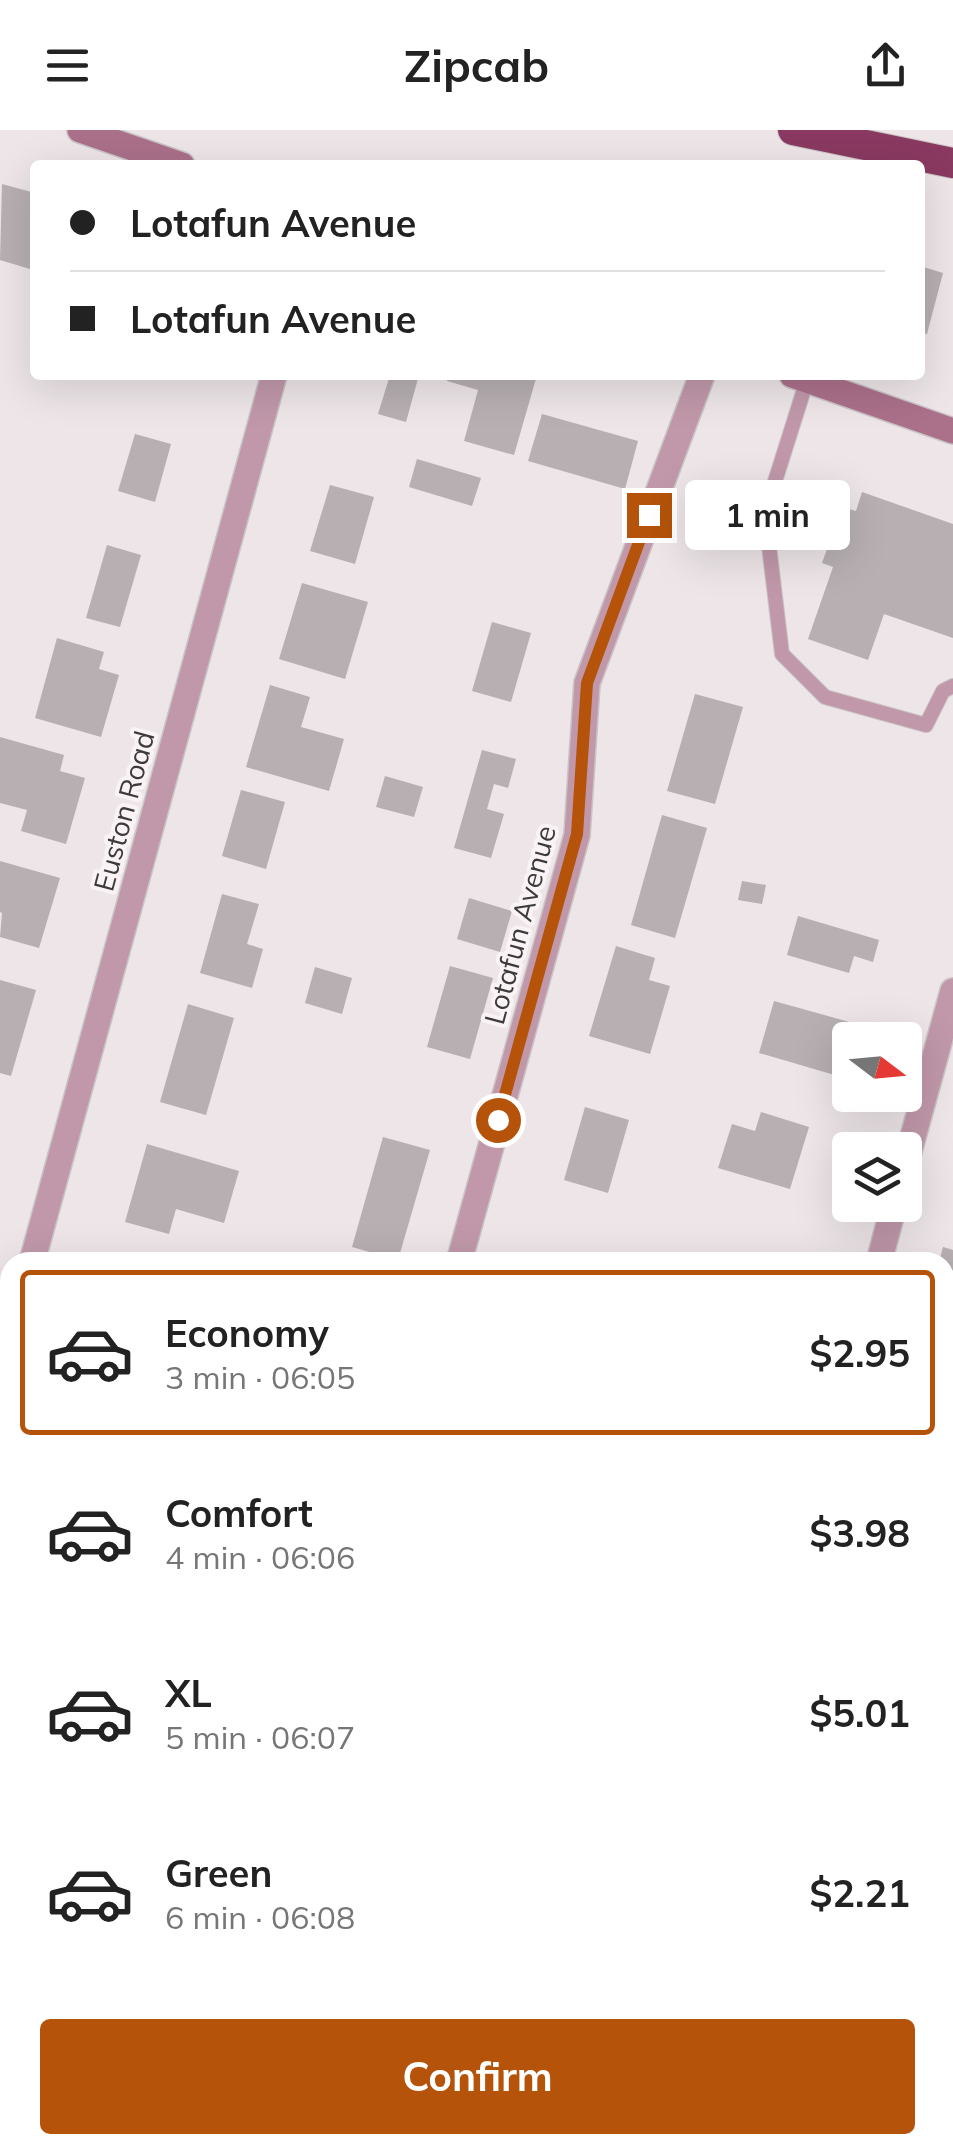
<!DOCTYPE html>
<meta charset="utf-8">
<style>
body{margin:0;font-family:Mulish,sans-serif;background:#f6f6f6;color:#222;height:100vh;display:flex;flex-direction:column;font-size:38px;white-space:nowrap}
*{box-sizing:border-box;margin:0}
p{font-size:32px;color:#767676}
.icon{flex:none;width:55px;height:55px;fill:none;stroke:currentColor;stroke-width:2;stroke-linecap:round;stroke-linejoin:round}
.map{position:relative;flex:1;overflow:hidden}
.panel{position:absolute;left:0px;top:1122px;width:955px;height:902px;display:flex;flex-direction:column;background:#fff;border-radius:30px 30px 0 0;box-shadow:0 10px 40px #0002}
.panel>*{flex:none}
.guide{position:absolute;left:30px;top:30px;width:895px;height:220px;border-radius:10px;box-shadow:0 10px 40px #0002;display:grid;align-content:center;height:220px;padding:0 40px;background:#fff}
.needle{width:65px;rotate:106deg}
.tools{position:absolute;left:832px;top:892px;display:grid;gap:20px}
.tools a{display:grid;place-items:center;width:90px;height:90px;border-radius:10px;background:#fff;box-shadow:0 10px 40px #0002;font-size:50px}
.end{position:absolute;width:45px;height:45px;margin:-22px;border:12px solid #b45309;background:#fff;box-shadow:0 0 0 5px #fff}
.from{border-radius:50%}
.bubble{position:absolute;height:70px;border-radius:10px;background:#fff;box-shadow:0 10px 40px #0002;font-size:32px;font-weight:700;line-height:70px;text-align:center}
.guide b{display:flex;align-items:center;gap:35px;height:95px;font-size:38px}
.guide b+b{border-top:2px solid #e0e0e0}
.guide i{width:25px;height:25px;background:#222}
ul{padding:18px 0 0;list-style:none}
li{display:flex;align-items:center;gap:30px;height:165px;margin:0 20px 15px;padding:0 20px;border:5px solid transparent;border-radius:10px}
li div{flex:1}
li b{display:block;font-size:38px}
li em{font-style:normal;font-weight:700}
li.on{border-color:#b45309}
li>.icon{width:90px;height:90px;stroke-width:1.5}
.action{display:flex;gap:20px;margin-top:auto;padding:20px 40px}
.action a{flex:1;height:115px;border-radius:10px;background:#b45309;color:#fff;font-size:40px;font-weight:700;line-height:115px;text-align:center}
header{display:flex;justify-content:space-between;align-items:center;height:130px;padding:0 40px;background:#fff;font-size:45px;font-weight:700}
.map>svg:first-child{display:block}
.water{fill:#c16b93}
.building{fill:#b7afb2}
.lines{fill:none;stroke-linecap:round;stroke-linejoin:round}
.service-casing{stroke:#cac3c5;stroke-width:16}
.minor-casing{stroke:#cac3c5;stroke-width:28}
.secondary-casing{stroke:#cac3c5;stroke-width:28}
.motorway-casing{stroke:#cac3c5;stroke-width:32}
.service{stroke:#c098a9;stroke-width:14}
.minor{stroke:#c098a9;stroke-width:25}
.secondary{stroke:#ab708a;stroke-width:25}
.motorway{stroke:#8a3961;stroke-width:30}
.route{stroke:#b45309;stroke-width:12}
.labels{text-anchor:middle;stroke-width:8;stroke-linejoin:round;paint-order:stroke}
.street-label{font-size:28px;fill:#3d3a3b;stroke:#faf3f6}
</style>
<header><svg class="icon" aria-label="menu" viewBox="0 0 24 24"><path d="M4 6h16M4 12h16M4 18h16"/></svg>Zipcab<svg class="icon" aria-label="share" viewBox="0 0 24 24"><path d="M12 15V3M7 8l5-5 5 5M5 13v7h14v-7"/></svg></header>
<div class="map">
<svg width="953" height="2023" viewBox="0 0 953 2023">
<rect width="100%" height="100%" fill="#ede5e8"/>
<polygon class="water" points="953,1577 953,2023 312,2023 317,2015 945,2015 945,1584"/>
<g class="building">
<polygon points="2,54 35,63 35,120 30,139 0,130"/>
<polygon points="920,136 943,143 927,204 920,203"/>
<polygon points="390,245 419,245 406,292 378,284"/>
<polygon points="449,245 537,245 514,325 464,311 478,260 447,251"/>
<polygon points="542,284 638,311 625,359 528,331"/>
<polygon points="135,304 171,314 155,372 118,361"/>
<polygon points="417,329 481,348 472,376 409,357"/>
<polygon points="330,355 374,367 355,434 310,421"/>
<polygon points="862,362 953,394 953,508 884,484 868,530 808,509 833,437 822,433 842,377 856,381"/>
<polygon points="107,415 141,425 120,497 86,488"/>
<polygon points="302,453 368,472 345,549 279,529"/>
<polygon points="492,492 531,503 511,572 472,561"/>
<polygon points="57,508 104,522 99,539 119,545 101,607 35,588"/>
<polygon points="270,555 310,567 301,597 344,609 329,661 246,637"/>
<polygon points="695,564 743,577 715,674 667,661"/>
<polygon points="0,607 64,625 60,641 85,648 66,714 21,701 27,680 0,673"/>
<polygon points="482,620 516,629 508,658 494,654 487,679 504,684 491,728 454,718"/>
<polygon points="385,646 423,657 414,687 376,677"/>
<polygon points="241,660 285,672 266,739 222,726"/>
<polygon points="662,685 707,698 675,808 631,795"/>
<polygon points="0,731 60,748 39,818 0,807 2,783 0,782"/>
<polygon points="742,751 766,755 762,774 738,770"/>
<polygon points="222,764 259,774 247,814 263,819 252,858 200,843"/>
<polygon points="469,768 512,781 500,822 457,809"/>
<polygon points="798,786 879,810 873,832 854,826 849,843 787,825"/>
<polygon points="616,816 655,828 649,850 670,856 650,924 589,906"/>
<polygon points="450,836 493,848 470,929 427,917"/>
<polygon points="315,837 352,848 342,884 305,873"/>
<polygon points="0,850 36,860 11,946 0,943"/>
<polygon points="774,871 853,893 838,946 759,923"/>
<polygon points="188,874 234,888 206,985 160,972"/>
<polygon points="585,977 629,990 608,1063 564,1050"/>
<polygon points="761,982 809,997 790,1059 718,1038 732,994 755,1001"/>
<polygon points="383,1007 430,1020 398,1130 352,1117"/>
<polygon points="147,1014 239,1041 224,1093 176,1079 169,1104 125,1092"/>
<polygon points="943,1117 953,1120 953,1197 945,1195 945,1132 939,1132"/>
<polygon points="953,1390 953,1456 952,1456 945,1431 945,1392"/>
<polygon points="0,1642 10,1645 10,1702 1,1734"/>
<polygon points="0,1757 10,1759 10,1805 0,1802"/>
<polygon points="0,1898 10,1900 10,1910 1,1942"/>
</g>
<g class="lines">
<defs>
<polyline id="service" points="807,250 765,383 782,524 825,567 926,595 943,561 953,556"/>
<g id="minor">
<polyline points="905,1036 953,861"/>
<polyline points="32,1132 274,245"/>
<polyline points="459,1132 577,705 587,553 702,245"/>
<polyline points="879,1132 894,1075"/>
<polyline points="0,1248 10,1212"/>
<polyline points="945,1262 953,1260"/>
</g>
<g id="secondary">
<polyline points="80,0 182,35"/>
<polyline points="792,245 953,301"/>
</g>
<polyline id="motorway" points="793,0 953,33"/>
</defs>
<use href="#service" class="service-casing"/>
<use href="#minor" class="minor-casing"/>
<use href="#secondary" class="secondary-casing"/>
<use href="#motorway" class="motorway-casing"/>
<use href="#service" class="service"/>
<use href="#minor" class="minor"/>
<use href="#secondary" class="secondary"/>
<use href="#motorway" class="motorway"/>
</g>
<g class="lines">
<polyline class="route" points="498,990 577,704 587,553 649,385"/>
</g>
<g class="labels">
<g class="street-label">
<text transform="translate(124 681) rotate(-75)" y="10">Euston Road</text>
<text transform="translate(520 795) rotate(-75)" y="10">Lotafun Avenue</text>
</g>
</g>
</svg>
<div class="tools">
<a><svg class="needle" viewBox="-14 -14 28 28"><path d="M0-13l5 13h-10z" fill="#e53935"/><path d="M0 13l5-13h-10z" fill="#767676"/></svg></a>
<a><svg class="icon" aria-label="layers" viewBox="0 0 24 24"><path d="M12 4l9 5-9 5-9-5zM3 14l9 5 9-5"/></svg></a>
</div>
<i class="end from" style="left:498px;top:990px"></i>
<i class="end" style="left:649px;top:385px"></i>
<div class="bubble" style="left:685px;top:350px;width:165px">1 min</div>
<div class="guide">
<b><i class="from"></i>Lotafun Avenue</b>
<b><i></i>Lotafun Avenue</b>
</div>
<section class="panel">
<ul>
<li class="on"><svg class="icon" aria-label="car" viewBox="0 0 24 24"><path d="M5 17H2v-5l4-1 3-4h7l3 4 3 1v5h-3M9 17h6M6 11h13"/><circle cx="7" cy="17" r="2"/><circle cx="17" cy="17" r="2"/></svg><div><b>Economy</b><p>3 min · 06:05</p></div><em>$2.95</em></li>
<li><svg class="icon" aria-label="car" viewBox="0 0 24 24"><path d="M5 17H2v-5l4-1 3-4h7l3 4 3 1v5h-3M9 17h6M6 11h13"/><circle cx="7" cy="17" r="2"/><circle cx="17" cy="17" r="2"/></svg><div><b>Comfort</b><p>4 min · 06:06</p></div><em>$3.98</em></li>
<li><svg class="icon" aria-label="car" viewBox="0 0 24 24"><path d="M5 17H2v-5l4-1 3-4h7l3 4 3 1v5h-3M9 17h6M6 11h13"/><circle cx="7" cy="17" r="2"/><circle cx="17" cy="17" r="2"/></svg><div><b>XL</b><p>5 min · 06:07</p></div><em>$5.01</em></li>
<li><svg class="icon" aria-label="car" viewBox="0 0 24 24"><path d="M5 17H2v-5l4-1 3-4h7l3 4 3 1v5h-3M9 17h6M6 11h13"/><circle cx="7" cy="17" r="2"/><circle cx="17" cy="17" r="2"/></svg><div><b>Green</b><p>6 min · 06:08</p></div><em>$2.21</em></li>
</ul>
<div class="action"><a>Confirm</a></div>
</section>
</div>
